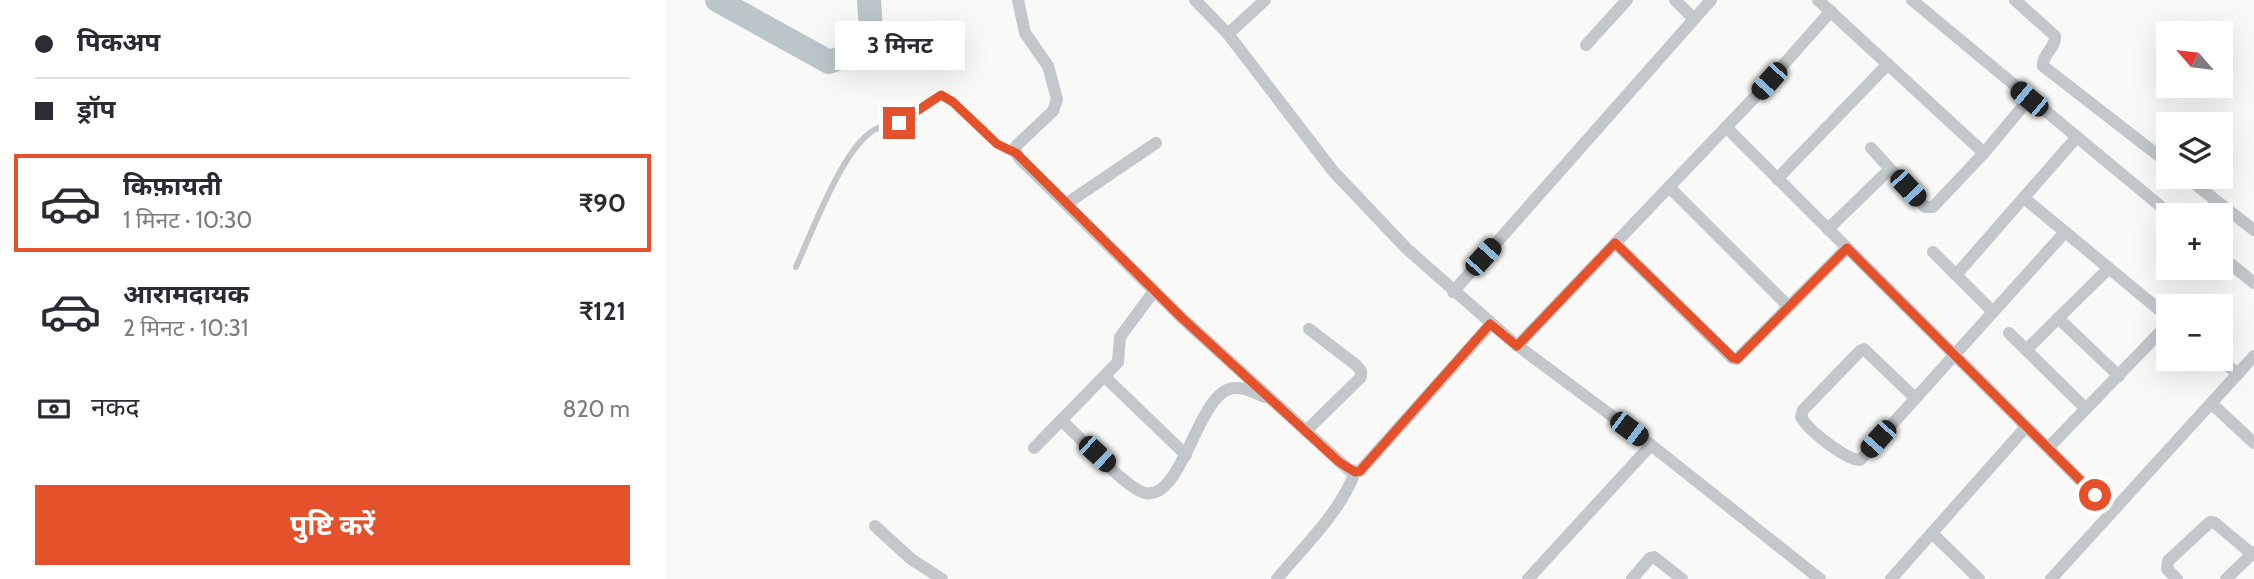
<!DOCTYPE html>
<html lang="hi">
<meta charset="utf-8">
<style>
body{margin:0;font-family:Cabin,"Noto Sans Devanagari",sans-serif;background:#f7f7f7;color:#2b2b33;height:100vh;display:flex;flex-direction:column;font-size:26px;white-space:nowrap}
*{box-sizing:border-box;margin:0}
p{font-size:23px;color:#7c7c81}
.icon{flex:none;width:38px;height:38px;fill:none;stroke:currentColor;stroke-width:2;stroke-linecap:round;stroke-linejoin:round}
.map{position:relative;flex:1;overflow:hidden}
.panel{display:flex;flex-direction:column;background:#fff;width:665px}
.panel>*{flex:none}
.guide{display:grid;align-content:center;height:154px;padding:0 35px;background:#fff}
.needle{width:46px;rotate:298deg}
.controls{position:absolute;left:1491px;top:21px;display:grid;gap:14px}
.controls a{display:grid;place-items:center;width:77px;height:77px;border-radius:0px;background:#fff;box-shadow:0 7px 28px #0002;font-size:35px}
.end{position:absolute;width:32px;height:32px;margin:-16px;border:9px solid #e5512b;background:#fff;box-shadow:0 0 0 4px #fff}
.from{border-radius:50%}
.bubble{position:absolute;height:49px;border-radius:0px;background:#fff;box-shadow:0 7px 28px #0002;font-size:23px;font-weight:700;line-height:49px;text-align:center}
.car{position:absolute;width:21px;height:42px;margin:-21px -10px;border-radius:9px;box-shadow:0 0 5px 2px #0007;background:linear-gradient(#222 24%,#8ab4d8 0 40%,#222 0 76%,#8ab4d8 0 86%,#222 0)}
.guide b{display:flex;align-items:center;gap:24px;height:66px;font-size:26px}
.guide b+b{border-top:2px solid #e1e1e2}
.guide i{width:18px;height:18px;background:#2b2b33}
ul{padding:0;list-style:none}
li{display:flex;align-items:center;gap:21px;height:98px;margin:0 14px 10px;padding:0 21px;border:4px solid transparent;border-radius:0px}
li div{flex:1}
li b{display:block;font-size:26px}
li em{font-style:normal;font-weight:700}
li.on{border-color:#e5512b}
li>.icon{width:63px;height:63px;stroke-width:1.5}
.pay{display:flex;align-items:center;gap:18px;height:77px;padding:0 35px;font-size:26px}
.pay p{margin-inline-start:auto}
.button{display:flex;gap:14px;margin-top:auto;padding:14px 35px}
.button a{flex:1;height:80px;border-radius:0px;background:#e5512b;color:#fff;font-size:28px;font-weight:700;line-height:80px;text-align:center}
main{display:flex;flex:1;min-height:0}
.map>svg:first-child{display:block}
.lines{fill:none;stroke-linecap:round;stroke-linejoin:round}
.river{stroke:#bac6ca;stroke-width:24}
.service{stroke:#c2c7cb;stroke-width:6}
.minor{stroke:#c2c7cb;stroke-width:12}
.route{stroke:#e5512b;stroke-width:9}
</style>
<main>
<section class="panel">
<div class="guide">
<b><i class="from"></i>पिकअप</b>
<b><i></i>ड्रॉप</b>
</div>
<ul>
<li class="on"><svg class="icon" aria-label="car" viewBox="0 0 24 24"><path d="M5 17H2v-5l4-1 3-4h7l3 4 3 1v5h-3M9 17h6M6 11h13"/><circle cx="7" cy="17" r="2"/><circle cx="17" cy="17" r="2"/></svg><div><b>किफ़ायती</b><p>1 मिनट · 10:30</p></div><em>₹90</em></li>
<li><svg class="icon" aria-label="car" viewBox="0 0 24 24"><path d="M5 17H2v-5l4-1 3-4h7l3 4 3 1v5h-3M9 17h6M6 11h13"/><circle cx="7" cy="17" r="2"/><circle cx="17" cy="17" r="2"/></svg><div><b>आरामदायक</b><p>2 मिनट · 10:31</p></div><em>₹121</em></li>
</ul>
<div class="pay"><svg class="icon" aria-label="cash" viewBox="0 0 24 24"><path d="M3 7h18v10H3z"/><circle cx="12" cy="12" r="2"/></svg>नकद<p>820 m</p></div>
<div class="button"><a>पुष्टि करें</a></div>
</section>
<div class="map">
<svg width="1589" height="579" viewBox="0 0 1589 579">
<rect width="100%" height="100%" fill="#f9f9f7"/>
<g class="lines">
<polyline class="river" points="52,0 164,62 207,47 204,0"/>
<path class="service" d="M 131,267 C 147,232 176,153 206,132 C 217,123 230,126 245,116 C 254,109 269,93 281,97 L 302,117 L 316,126 L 332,144 L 342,151 L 351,153"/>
<g class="minor">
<polyline points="353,0 360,33 383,66 392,99 388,111 351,146 351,153 355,159 517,318 684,470 695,471 826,324"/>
<polyline points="530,0 563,34 668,171 742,249 849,343 986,445 1155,579"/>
<polyline points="1010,0 1029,19"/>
<polyline points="1153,0 1319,153"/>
<polyline points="1247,0 1506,215"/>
<path d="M 1350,0 L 1390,36 C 1391,48 1377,54 1378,66 L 1503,163"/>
<polyline points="563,34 600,0"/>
<polyline points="921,45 962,0"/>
<polyline points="1061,127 1446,511"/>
<polyline points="1206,148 1260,207 1268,207 1319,153 1364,99"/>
<polyline points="1521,177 1589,230"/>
<polyline points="1112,179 1223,64"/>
<polyline points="1004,187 1124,307"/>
<polyline points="1359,198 1503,317"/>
<polyline points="401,204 491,143"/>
<polyline points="1163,229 1225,169"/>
<polyline points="950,243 1067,358 1072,359 1182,248"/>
<polyline points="1268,252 1328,312"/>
<polyline points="1556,256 1589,283"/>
<polyline points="1291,275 1411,138"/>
<polyline points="788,292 1046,0"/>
<polyline points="1393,318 1454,376"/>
<polyline points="1344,333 1421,409"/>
<polyline points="852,346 1088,99 1166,11"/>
<polyline points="1361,350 1444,268"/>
<polyline points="1554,359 1573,374"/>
<polyline points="440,377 521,455"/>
<path d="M 1250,398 L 1199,349 L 1195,351 L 1138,410 L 1136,417 C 1143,430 1181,460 1195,460 L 1400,232"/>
<polyline points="1546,403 1589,443"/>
<path d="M 397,421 C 415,437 457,484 477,492 C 515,507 531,400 564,389 C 576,385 590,393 600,397"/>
<polyline points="641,431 696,377 696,371 691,365 644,329"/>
<polyline points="369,448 453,362 455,337 489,291"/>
<polyline points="1383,448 1503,324"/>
<polyline points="210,526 246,559 277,579"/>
<polyline points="1267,533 1314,579"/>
<path d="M 612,579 C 639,546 675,513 690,472"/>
<polyline points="863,579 986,445"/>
<polyline points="967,579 985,558 989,557 1017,579"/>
<polyline points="1226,579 1361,427"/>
<polyline points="1386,579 1589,356"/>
<polyline points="1512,579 1502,569 1503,561 1545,522 1550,523 1587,554"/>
<polyline points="1561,579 1589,552"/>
</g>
</g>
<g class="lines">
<polyline class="route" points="234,123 276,95 288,102 332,144 351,153 517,318 674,462 690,472 695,471 825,324 852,346 950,243 1068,358 1072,359 1182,248 1430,495"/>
</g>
</svg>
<div class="controls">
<a><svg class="needle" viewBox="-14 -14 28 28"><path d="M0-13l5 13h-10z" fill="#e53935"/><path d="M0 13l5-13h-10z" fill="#7c7c81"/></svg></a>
<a><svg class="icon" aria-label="layers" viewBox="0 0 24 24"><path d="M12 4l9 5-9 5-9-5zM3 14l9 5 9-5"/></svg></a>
<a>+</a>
<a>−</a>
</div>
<i class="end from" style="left:1430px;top:495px"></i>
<i class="end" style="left:234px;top:123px"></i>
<div class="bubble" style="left:170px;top:21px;width:130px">3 मिनट</div>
<i class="car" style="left:1104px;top:81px;rotate:222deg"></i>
<i class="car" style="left:1364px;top:99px;rotate:310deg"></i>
<i class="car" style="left:1243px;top:188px;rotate:137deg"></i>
<i class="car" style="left:818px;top:257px;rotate:42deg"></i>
<i class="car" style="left:964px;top:429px;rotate:127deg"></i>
<i class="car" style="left:1213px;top:439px;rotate:222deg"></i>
<i class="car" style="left:432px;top:454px;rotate:133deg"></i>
</div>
</main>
